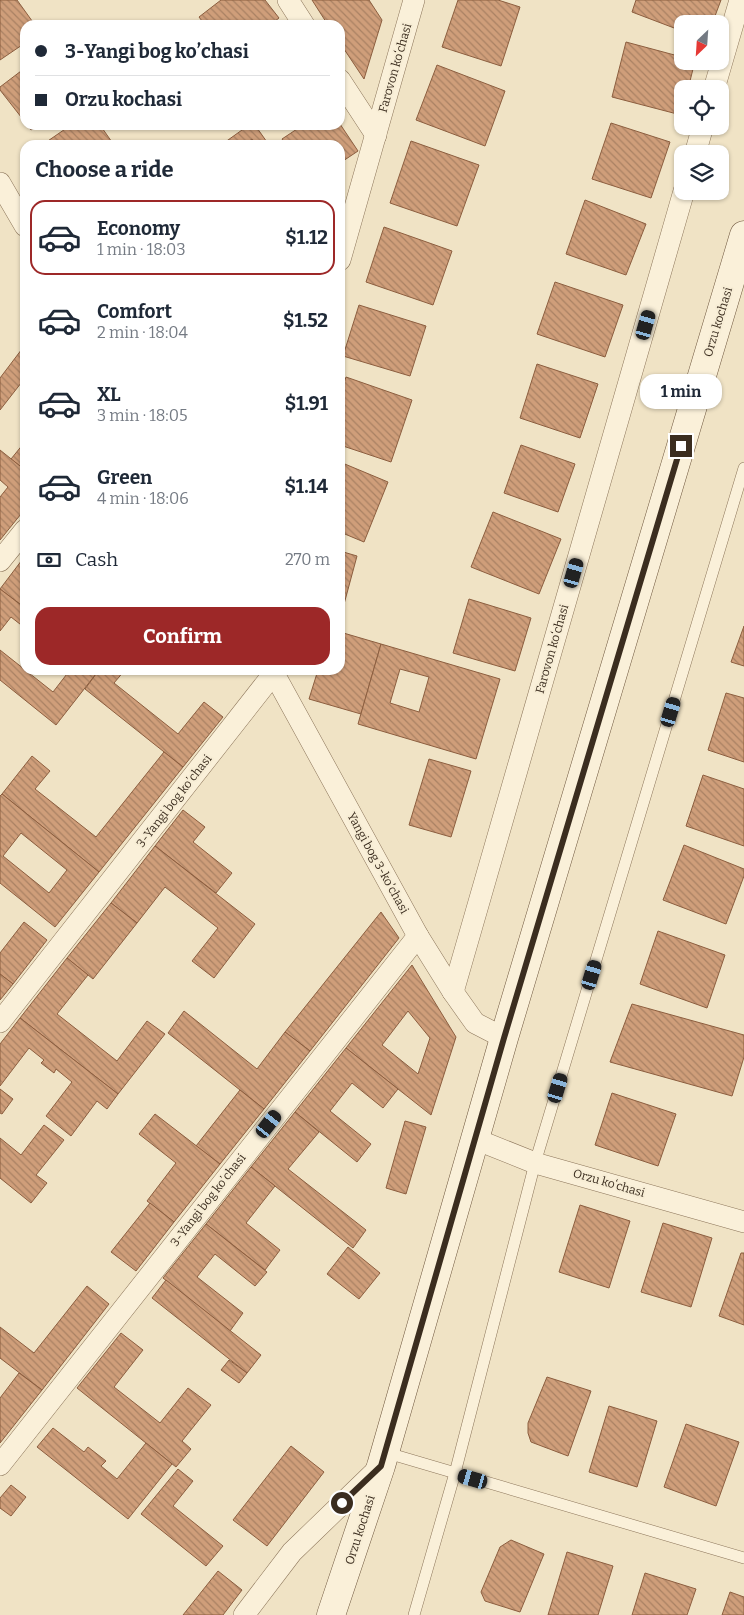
<!DOCTYPE html>
<meta charset="utf-8">
<style>
body{margin:0;font-family:Bitter,serif;background:#f2f2f3;color:#1f2937;height:100vh;display:flex;flex-direction:column;font-size:19px;white-space:nowrap}
*{box-sizing:border-box;margin:0}
p{font-size:16px;color:#747a83}
.icon{flex:none;width:28px;height:28px;fill:none;stroke:currentColor;stroke-width:2;stroke-linecap:round;stroke-linejoin:round}
.map{position:relative;flex:1;overflow:hidden}
.sheet{position:absolute;left:20px;top:140px;width:325px;height:535px;display:flex;flex-direction:column;background:#fff;border-radius:15px;box-shadow:0 1px 4px #0004}
.sheet>*{flex:none}
.banner{position:absolute;left:20px;top:20px;width:325px;height:110px;border-radius:15px;box-shadow:0 1px 4px #0004;display:grid;align-content:center;height:110px;padding:0 15px;background:#fff}
.needle{width:32px;rotate:205deg}
.buttons{position:absolute;left:674px;top:15px;display:grid;gap:10px}
.buttons a{display:grid;place-items:center;width:55px;height:55px;border-radius:10px;background:#fff;box-shadow:0 1px 4px #0004;font-size:25px}
.end{position:absolute;width:22px;height:22px;margin:-11px;border:6px solid #3b2d1f;background:#fff;box-shadow:0 0 0 2px #fff}
.from{border-radius:50%}
.bubble{position:absolute;height:35px;border-radius:15px;background:#fff;box-shadow:0 1px 4px #0004;font-size:16px;font-weight:700;line-height:35px;text-align:center}
.car{position:absolute;width:15px;height:30px;margin:-15px -8px;border-radius:6px;box-shadow:0 0 4px 1px #0007;background:linear-gradient(#222 24%,#8ab4d8 0 40%,#222 0 76%,#8ab4d8 0 86%,#222 0)}
.banner b{display:flex;align-items:center;gap:18px;height:48px;font-size:19px}
.banner b+b{border-top:1px solid #e0e1e3}
.banner i{width:12px;height:12px;background:#1f2937}
ul{padding:0;list-style:none}
li{display:flex;align-items:center;gap:15px;height:75px;margin:0 10px 8px;padding:0 5px;border:2px solid transparent;border-radius:15px}
li div{flex:1}
li b{display:block;font-size:19px}
li em{font-style:normal;font-weight:700}
li.active{border-color:#9d2828}
li>.icon{width:45px;height:45px;stroke-width:1.5}
h2{padding:0 15px;font-size:22px;line-height:60px}
.pay{display:flex;align-items:center;gap:12px;height:55px;padding:0 15px;font-size:19px}
.pay p{margin-inline-start:auto}
.action{display:flex;gap:10px;margin-top:auto;padding:10px 15px}
.action a{flex:1;height:58px;border-radius:15px;background:#9d2828;color:#fff;font-size:20px;font-weight:700;line-height:58px;text-align:center}
.map>svg:first-child{display:block}
.building{fill:url(#building-back-hatch);stroke:#8c5e3f;fill-rule:evenodd}
.lines{fill:none;stroke-linecap:round;stroke-linejoin:round}
.lane-casing{stroke:#8c755a;stroke-width:12}
.street-casing{stroke:#8c755a;stroke-width:22}
.secondary-casing{stroke:#6e563d;stroke-width:29}
.lane{stroke:#faf0d9;stroke-width:11}
.street{stroke:#faf0d9;stroke-width:21}
.secondary{stroke:#faf0d9;stroke-width:28}
.route{stroke:#3b2d1f;stroke-width:6}
.labels{text-anchor:middle;stroke-width:4;stroke-linejoin:round;paint-order:stroke}
.street-label{font-size:12px;fill:#3b2d1f;stroke:#f7edd5}
</style>
<div class="map">
<svg width="744" height="1615" viewBox="0 0 744 1615">
<defs>
<pattern id="building-back-hatch" width="6" height="6" patternUnits="userSpaceOnUse" patternTransform="scale(1.25)"><rect width="6" height="6" fill="#cf9e7a"/><path d="M-1 5l2 2M0 0l6 6M5-1l2 2" fill="none" stroke="#a98163"/></pattern>
</defs>
<rect width="100%" height="100%" fill="#f0e3c5"/>
<g class="building">
<polygon points="0,0 17,0 35,25 25,25 25,43 0,60"/>
<polygon points="221,0 265,0 279,18 270,25 205,25 199,17"/>
<polygon points="312,0 369,0 382,20 364,79 340,43 340,25 328,25"/>
<polygon points="458,0 498,0 520,7 501,66 442,47"/>
<polygon points="636,0 721,0 712,24 682,24 682,31 632,12"/>
<polygon points="626,42 682,57 682,61 695,61 688,89 682,89 681,115 612,97"/>
<polygon points="437,65 505,91 485,146 416,120"/>
<polygon points="25,68 25,122 0,90 0,87"/>
<polygon points="611,123 670,142 651,198 592,179"/>
<polygon points="340,124 358,151 340,163 340,145 286,145 282,139 303,125"/>
<polygon points="27,125 38,125 31,130"/>
<polygon points="71,125 100,125 114,145 42,145"/>
<polygon points="249,125 255,125 269,145 256,145 252,139 244,145 221,145"/>
<polygon points="411,141 479,165 457,226 390,203"/>
<polygon points="585,200 646,224 626,275 566,254"/>
<polygon points="384,227 452,251 433,305 366,282"/>
<polygon points="555,282 623,305 605,357 537,334"/>
<polygon points="359,305 426,326 410,376 343,356"/>
<polygon points="25,345 25,378 0,410 0,378"/>
<polygon points="537,364 598,384 580,438 520,418"/>
<polygon points="346,377 412,400 391,462 340,445 340,395"/>
<polygon points="24,443 25,444 25,470 11,459"/>
<polygon points="521,445 575,464 558,512 504,493"/>
<polygon points="0,450 25,470 25,509 0,540 0,497 8,487 0,480"/>
<polygon points="340,462 388,482 364,542 340,532"/>
<polygon points="493,512 561,539 539,594 471,567"/>
<polygon points="340,551 357,556 340,619"/>
<polygon points="25,556 25,608 0,589"/>
<polygon points="0,589 25,608 25,628 11,617 0,631"/>
<polygon points="469,599 531,618 515,671 453,653"/>
<polygon points="744,626 744,666 731,662"/>
<polygon points="340,632 381,644 361,714 309,699 318,670 340,670"/>
<path d="M 381,644 L 500,679 L 476,759 L 358,724 ZM 400,669 L 429,677 L 419,712 L 390,703 Z"/>
<polygon points="0,650 53,692 70,670 99,670 56,725 0,680"/>
<polygon points="99,670 125,670 114,683 178,734 204,702 223,717 183,767 85,689"/>
<polygon points="726,693 744,698 744,762 708,750"/>
<polygon points="164,752 183,767 99,872 2,794 32,756 50,771 35,789 96,837"/>
<polygon points="429,759 471,771 451,837 409,825"/>
<polygon points="703,775 744,789 744,846 686,826"/>
<path d="M 2,794 L 99,872 L 55,927 L 0,883 L 0,796 ZM 21,833 L 67,870 L 49,893 L 3,856 Z"/>
<polygon points="183,810 205,827 193,842 232,873 216,893 155,846"/>
<polygon points="684,845 744,869 744,876 726,924 663,900"/>
<polygon points="155,846 255,924 214,978 192,961 218,928 165,887 137,923 111,903"/>
<polygon points="111,903 137,923 93,979 67,958"/>
<polygon points="381,912 399,938 310,1051 285,1032"/>
<polygon points="24,922 47,940 13,984 0,974 0,953"/>
<polygon points="658,931 725,955 707,1008 640,984"/>
<polygon points="67,958 88,975 57,1014 117,1061 147,1021 165,1034 118,1094 20,1018"/>
<path d="M 412,965 L 456,1037 L 431,1115 L 346,1048 ZM 408,1011 L 430,1038 L 418,1074 L 382,1045 Z"/>
<polygon points="0,974 13,984 0,1000"/>
<polygon points="632,1004 744,1035 744,1057 732,1096 610,1062"/>
<polygon points="184,1011 257,1069 285,1032 310,1051 264,1109 168,1033"/>
<polygon points="20,1018 118,1094 107,1109 97,1101 71,1136 46,1116 72,1082 56,1069 54,1073 41,1063 44,1060 29,1048 0,1086 0,1044"/>
<polygon points="346,1048 398,1089 383,1108 352,1083 330,1111 371,1144 357,1162 295,1112"/>
<polygon points="0,1089 13,1099 2,1114 0,1113"/>
<polygon points="240,1090 264,1109 220,1164 196,1146"/>
<polygon points="612,1093 676,1114 658,1166 595,1145"/>
<polygon points="295,1112 319,1132 288,1169 366,1230 353,1248 251,1167"/>
<polygon points="155,1114 220,1164 174,1222 147,1201 176,1163 139,1134"/>
<polygon points="405,1121 426,1127 406,1194 386,1188"/>
<polygon points="44,1125 64,1140 36,1175 47,1183 31,1203 0,1178 0,1138 21,1155"/>
<polygon points="251,1167 275,1186 246,1223 280,1250 265,1270 206,1224"/>
<polygon points="150,1203 174,1222 136,1271 111,1252"/>
<polygon points="580,1205 630,1221 609,1288 559,1272"/>
<polygon points="663,1223 712,1238 691,1307 641,1292"/>
<polygon points="206,1224 267,1272 255,1286 215,1254 197,1277 243,1313 230,1331 163,1278"/>
<polygon points="348,1247 380,1273 359,1299 327,1274"/>
<polygon points="741,1253 744,1253 744,1325 719,1316"/>
<polygon points="166,1280 261,1355 247,1373 152,1298"/>
<polygon points="87,1286 109,1304 42,1390 0,1358 0,1327 34,1353"/>
<polygon points="121,1333 143,1350 114,1387 160,1423 188,1388 211,1405 182,1441 191,1449 176,1467 77,1388"/>
<polygon points="229,1360 247,1373 239,1383 221,1370"/>
<polygon points="19,1373 42,1390 0,1443 0,1398"/>
<polygon points="547,1377 591,1391 568,1456 531,1442 528,1433 528,1423"/>
<polygon points="609,1406 657,1421 637,1487 589,1472"/>
<polygon points="686,1424 739,1442 716,1506 664,1487"/>
<polygon points="53,1428 84,1452 88,1447 106,1461 101,1466 117,1479 146,1443 172,1464 128,1519 37,1447"/>
<polygon points="291,1446 324,1472 267,1546 233,1520"/>
<polygon points="178,1469 193,1481 173,1506 223,1546 206,1566 141,1514"/>
<polygon points="11,1485 26,1497 11,1516 0,1508 0,1498"/>
<polygon points="511,1540 544,1554 520,1612 485,1601 481,1592 500,1547"/>
<polygon points="567,1552 613,1566 598,1615 548,1615"/>
<polygon points="218,1571 242,1590 223,1615 183,1615"/>
<polygon points="645,1573 696,1589 687,1615 632,1615"/>
<polygon points="730,1592 744,1597 744,1615 722,1615"/>
</g>
<g class="lines">
<defs>
<g id="lane">
<polyline points="384,1452 744,1558"/>
<polyline points="414,1615 455,1473 535,1163 744,468"/>
</g>
<g id="street">
<polyline points="288,0 304,25"/>
<polyline points="340,80 376,135"/>
<polyline points="714,89 740,0"/>
<polyline points="695,154 703,126"/>
<polyline points="0,183 25,226"/>
<polyline points="340,260 414,0"/>
<polyline points="0,561 25,530"/>
<polyline points="272,670 418,936 453,992 475,1023 504,1038"/>
<polyline points="453,992 684,191"/>
<polyline points="0,1022 274,673"/>
<polyline points="475,1139 535,1163 744,1222"/>
<polyline points="0,1465 418,936"/>
<polyline points="244,1615 292,1552 381,1466"/>
</g>
<polyline id="secondary" points="331,1615 381,1466 504,1038 744,235"/>
</defs>
<use href="#lane" class="lane-casing"/>
<use href="#street" class="street-casing"/>
<use href="#secondary" class="secondary-casing"/>
<use href="#lane" class="lane"/>
<use href="#street" class="street"/>
<use href="#secondary" class="secondary"/>
</g>
<g class="lines">
<polyline class="route" points="342,1503 381,1466 504,1038 681,446"/>
</g>
<g class="labels">
<g class="street-label">
<text transform="translate(395 68) rotate(-74)" y="4">Farovon koʻchasi</text>
<text transform="translate(718 322) rotate(-73)" y="4">Orzu kochasi</text>
<text transform="translate(552 649) rotate(-74)" y="4">Farovon koʻchasi</text>
<text transform="translate(174 801) rotate(-52)" y="4">3-Yangi bog koʼchasi</text>
<text transform="translate(378 863) rotate(61)" y="4">Yangi bog 3-koʼchasi</text>
<text transform="translate(609 1183) rotate(16)" y="4">Orzu koʻchasi</text>
<text transform="translate(208 1200) rotate(-52)" y="4">3-Yangi bog koʼchasi</text>
<text transform="translate(360 1530) rotate(-72)" y="4">Orzu kochasi</text>
</g>
</g>
</svg>
<div class="buttons">
<a><svg class="needle" viewBox="-14 -14 28 28"><path d="M0-13l5 13h-10z" fill="#e53935"/><path d="M0 13l5-13h-10z" fill="#747a83"/></svg></a>
<a><svg class="icon" aria-label="locate" viewBox="0 0 24 24"><circle cx="12" cy="12" r="6"/><path d="M12 2v4M12 18v4M2 12h4M18 12h4"/></svg></a>
<a><svg class="icon" aria-label="layers" viewBox="0 0 24 24"><path d="M12 4l9 5-9 5-9-5zM3 14l9 5 9-5"/></svg></a>
</div>
<i class="end from" style="left:342px;top:1503px"></i>
<i class="end" style="left:681px;top:446px"></i>
<div class="bubble" style="left:640px;top:374px;width:82px">1 min</div>
<i class="car" style="left:646px;top:325px;rotate:16deg"></i>
<i class="car" style="left:574px;top:573px;rotate:16deg"></i>
<i class="car" style="left:671px;top:712px;rotate:17deg"></i>
<i class="car" style="left:592px;top:975px;rotate:17deg"></i>
<i class="car" style="left:558px;top:1088px;rotate:17deg"></i>
<i class="car" style="left:269px;top:1124px;rotate:38deg"></i>
<i class="car" style="left:473px;top:1479px;rotate:286deg"></i>
<div class="banner">
<b><i class="from"></i>3-Yangi bog koʼchasi</b>
<b><i></i>Orzu kochasi</b>
</div>
<section class="sheet">
<h2>Choose a ride</h2>
<ul>
<li class="active"><svg class="icon" aria-label="car" viewBox="0 0 24 24"><path d="M5 17H2v-5l4-1 3-4h7l3 4 3 1v5h-3M9 17h6M6 11h13"/><circle cx="7" cy="17" r="2"/><circle cx="17" cy="17" r="2"/></svg><div><b>Economy</b><p>1 min · 18:03</p></div><em>$1.12</em></li>
<li><svg class="icon" aria-label="car" viewBox="0 0 24 24"><path d="M5 17H2v-5l4-1 3-4h7l3 4 3 1v5h-3M9 17h6M6 11h13"/><circle cx="7" cy="17" r="2"/><circle cx="17" cy="17" r="2"/></svg><div><b>Comfort</b><p>2 min · 18:04</p></div><em>$1.52</em></li>
<li><svg class="icon" aria-label="car" viewBox="0 0 24 24"><path d="M5 17H2v-5l4-1 3-4h7l3 4 3 1v5h-3M9 17h6M6 11h13"/><circle cx="7" cy="17" r="2"/><circle cx="17" cy="17" r="2"/></svg><div><b>XL</b><p>3 min · 18:05</p></div><em>$1.91</em></li>
<li><svg class="icon" aria-label="car" viewBox="0 0 24 24"><path d="M5 17H2v-5l4-1 3-4h7l3 4 3 1v5h-3M9 17h6M6 11h13"/><circle cx="7" cy="17" r="2"/><circle cx="17" cy="17" r="2"/></svg><div><b>Green</b><p>4 min · 18:06</p></div><em>$1.14</em></li>
</ul>
<div class="pay"><svg class="icon" aria-label="cash" viewBox="0 0 24 24"><path d="M3 7h18v10H3z"/><circle cx="12" cy="12" r="2"/></svg>Cash<p>270 m</p></div>
<div class="action"><a>Confirm</a></div>
</section>
</div>
